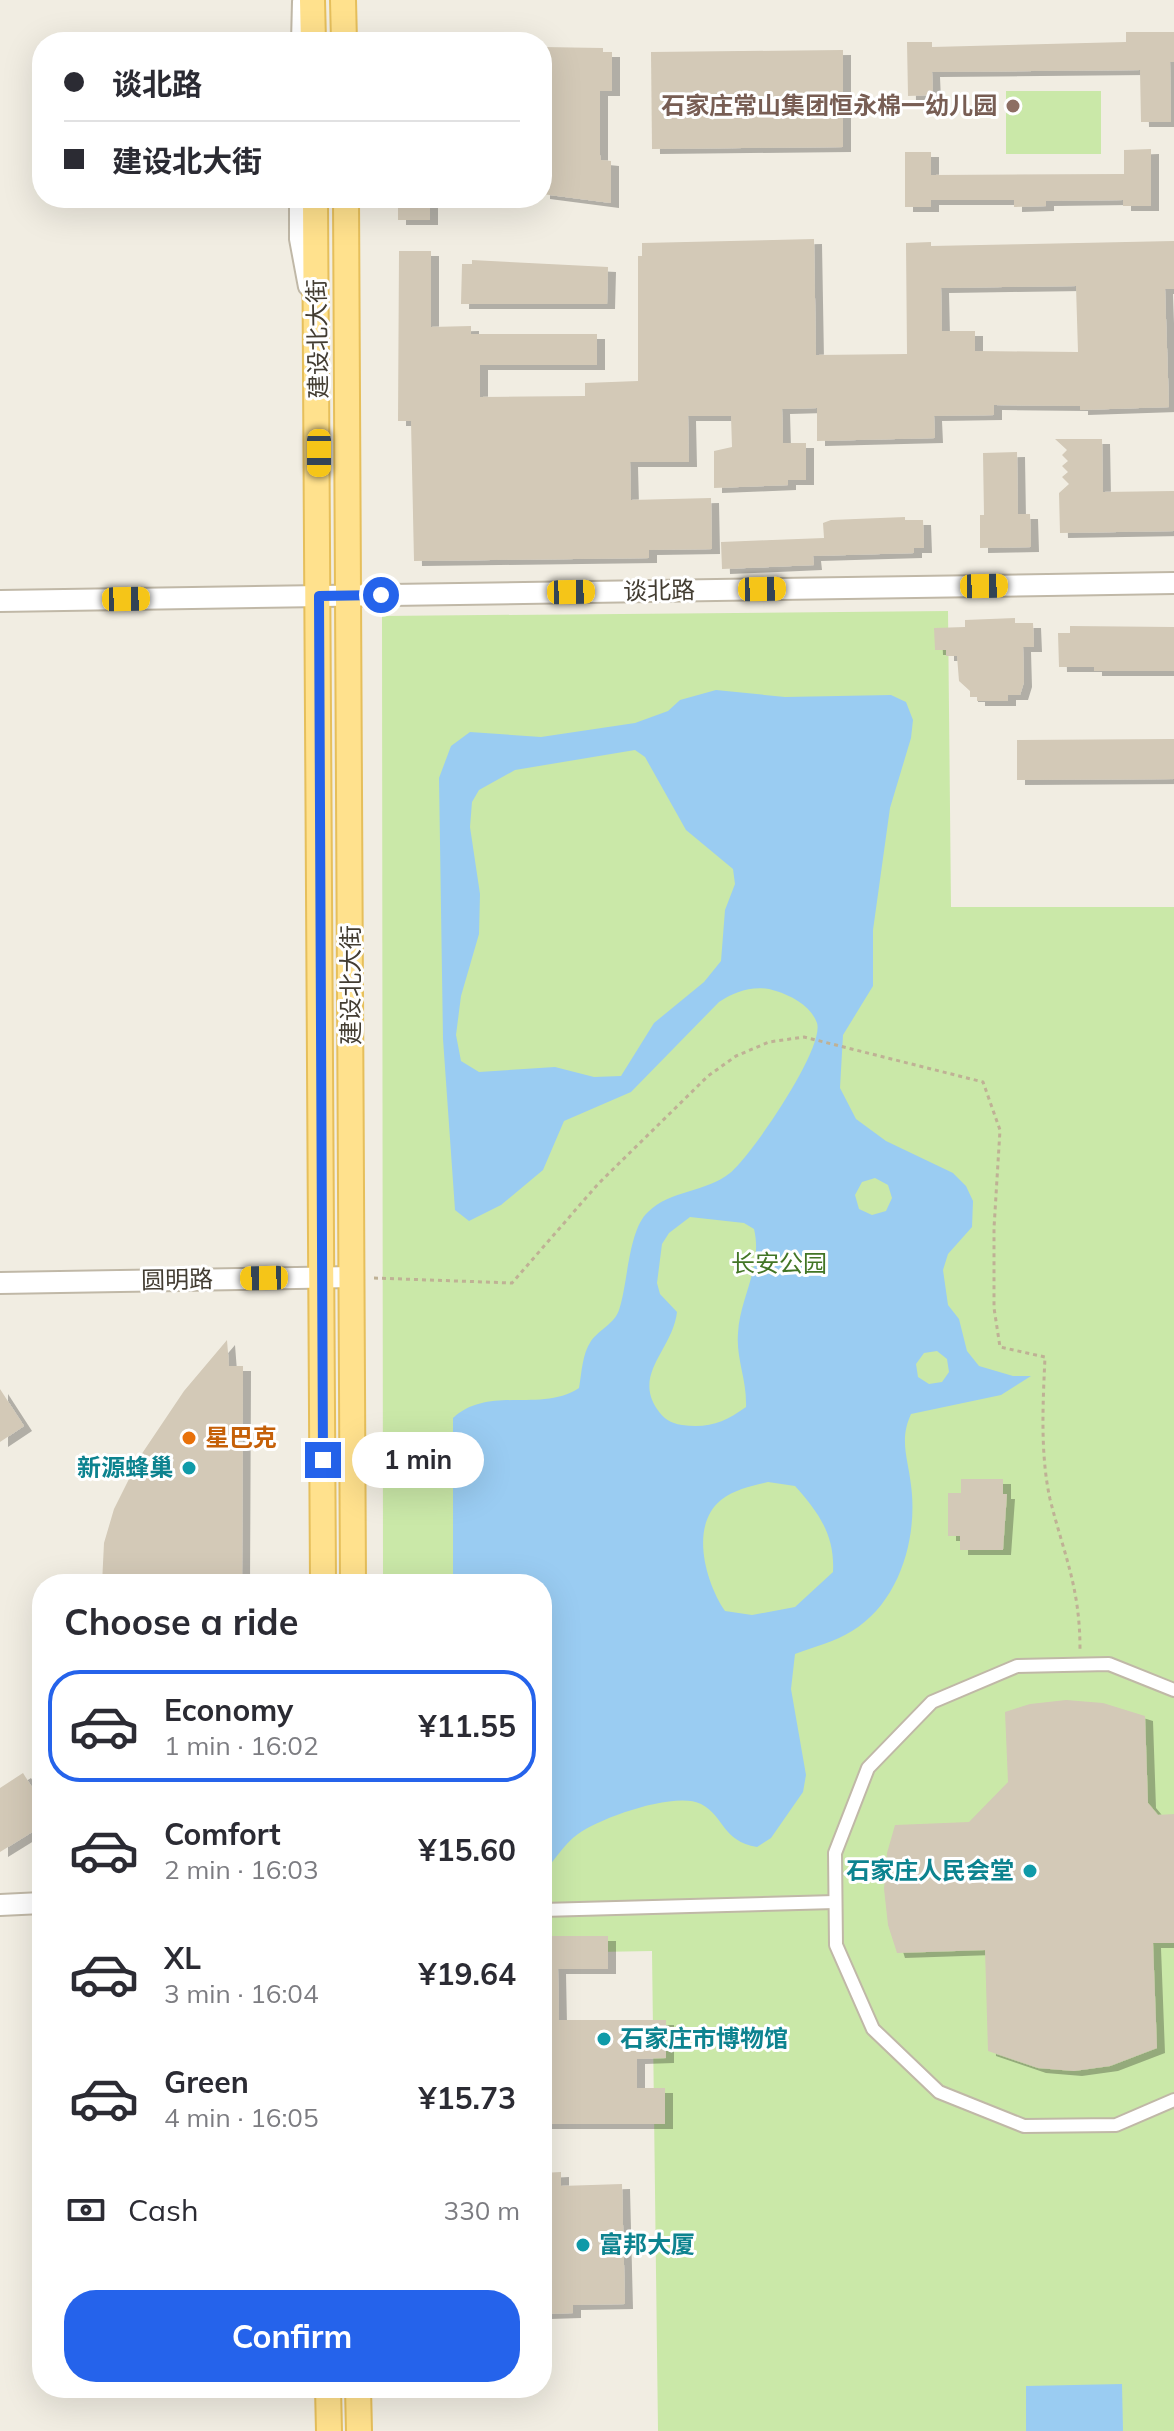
<!DOCTYPE html>
<meta charset="utf-8">
<style>
body{margin:0;font-family:Mulish,"Noto Sans SC",sans-serif;background:#f7f7f7;color:#2b2b33;height:100vh;display:flex;flex-direction:column;font-size:30px;white-space:nowrap}
*{box-sizing:border-box;margin:0}
p{font-size:26px;color:#7c7c81}
.icon{flex:none;width:44px;height:44px;fill:none;stroke:currentColor;stroke-width:2;stroke-linecap:round;stroke-linejoin:round}
.map{position:relative;flex:1;overflow:hidden}
.panel{position:absolute;left:32px;top:1574px;width:520px;height:824px;display:flex;flex-direction:column;background:#fff;border-radius:32px;box-shadow:0 8px 32px #0002}
.panel>*{flex:none}
.guide{position:absolute;left:32px;top:32px;width:520px;height:176px;border-radius:32px;box-shadow:0 8px 32px #0002;display:grid;align-content:center;height:176px;padding:0 32px;background:#fff}
.end{position:absolute;width:36px;height:36px;margin:-18px;border:10px solid #2563eb;background:#fff;box-shadow:0 0 0 4px #fff}
.from{border-radius:50%}
.bubble{position:absolute;height:56px;border-radius:28px;background:#fff;box-shadow:0 8px 32px #0002;font-size:26px;font-weight:700;line-height:56px;text-align:center}
.car{position:absolute;width:24px;height:48px;margin:-24px -12px;border-radius:10px;box-shadow:0 0 6px 2px #0007;background:linear-gradient(#f5c518 24%,#345 0 40%,#f5c518 0 76%,#345 0 86%,#f5c518 0)}
.guide b{display:flex;align-items:center;gap:28px;height:76px;font-size:30px}
.guide b+b{border-top:2px solid #e1e1e2}
.guide i{width:20px;height:20px;background:#2b2b33}
ul{padding:0;list-style:none}
li{display:flex;align-items:center;gap:24px;height:112px;margin:0 16px 12px;padding:0 16px;border:4px solid transparent;border-radius:32px}
li div{flex:1}
li b{display:block;font-size:30px}
li em{font-style:normal;font-weight:700}
li.active{border-color:#2563eb}
li>.icon{width:72px;height:72px;stroke-width:1.5}
h2{padding:0 32px;font-size:36px;line-height:96px}
.pay{display:flex;align-items:center;gap:20px;height:88px;padding:0 32px;font-size:30px}
.pay p{margin-inline-start:auto}
.button{display:flex;gap:16px;margin-top:auto;padding:16px 32px}
.button a{flex:1;height:92px;border-radius:32px;background:#2563eb;color:#fff;font-size:32px;font-weight:700;line-height:92px;text-align:center}
.map>svg:first-child{display:block}
.green{fill:#cae8a8}
.water{fill:#9accf2;fill-rule:evenodd}
.building{fill:#d3c9b7;fill-rule:evenodd;filter:url(#shadow)}
.lines{fill:none;stroke-linecap:round;stroke-linejoin:round}
.pedestrian-casing{stroke:#c0b8a7;stroke-width:16}
.minor-casing{stroke:#c0b8a7;stroke-width:20}
.tertiary-casing{stroke:#c0b8a7;stroke-width:24}
.primary-casing{stroke:#e6bf5b;stroke-width:28}
.path{stroke:#bfb195;stroke-width:3;stroke-dasharray:4 4;stroke-linecap:butt}
.pedestrian{stroke:#fff;stroke-width:12}
.minor{stroke:#fff;stroke-width:16}
.tertiary{stroke:#fff;stroke-width:20}
.primary{stroke:#ffe18d;stroke-width:24}
.route{stroke:#2563eb;stroke-width:10}
.education-dot{fill:#8d6e63;stroke:#fff;stroke-width:3}
.food-dot{fill:#e8710a;stroke:#fff;stroke-width:3}
.culture-dot{fill:#0f9aa8;stroke:#fff;stroke-width:3}
.labels{text-anchor:middle;stroke-width:6;stroke-linejoin:round;paint-order:stroke}
.education-label{font-size:24px;font-weight:bold;fill:#785e54;stroke:#fff;text-anchor:end}
.street-label{font-size:24px;fill:#433d32;stroke:#fff}
.park-label{font-size:24px;fill:#427525;stroke:#fff}
.food-label{font-size:24px;font-weight:bold;fill:#c56008;stroke:#fff;text-anchor:start}
.culture-label{font-size:24px;font-weight:bold;fill:#0d838f;stroke:#fff;text-anchor:end}
</style>
<div class="map">
<svg width="1174" height="2431" viewBox="0 0 1174 2431">
<defs>
<filter id="shadow"><feDropShadow dx="8" dy="5" stdDeviation="0" flood-color="#0004"/></filter>
</defs>
<rect width="100%" height="100%" fill="#f1ede2"/>
<g class="green">
<rect x="1006" y="91" width="95" height="63"/>
<polygon points="948,611 951,907 1174,907 1174,2431 658,2431 652,1951 542,1953 542,1584 383,1584 382,616"/>
</g>
<g class="water">
<path d="M 716,690 L 785,697 L 891,695 L 906,702 L 913,720 L 911,738 L 890,808 L 873,930 L 873,986 L 843,1035 L 840,1088 L 856,1119 L 886,1141 L 953,1173 L 966,1186 L 973,1201 L 972,1227 L 948,1254 L 943,1270 L 948,1305 L 959,1319 L 967,1351 L 979,1366 L 1013,1376 L 1031,1376 L 1001,1395 L 911,1414 C 899,1440 908,1458 911,1485 C 918,1537 900,1602 852,1631 C 835,1642 813,1647 795,1654 L 791,1689 L 806,1775 L 803,1792 L 771,1838 L 757,1847 C 722,1841 725,1817 701,1804 C 675,1791 600,1818 578,1834 C 564,1844 553,1862 542,1875 L 542,1584 L 453,1584 L 453,1418 C 489,1385 541,1413 579,1388 C 582,1371 582,1355 591,1341 C 599,1330 615,1323 619,1310 C 628,1284 628,1230 648,1212 C 670,1190 707,1192 730,1173 C 751,1156 825,1048 817,1023 C 811,1006 792,996 776,991 C 756,984 735,991 719,1002 L 631,1092 L 564,1121 L 543,1170 L 501,1205 L 469,1221 L 455,1210 L 443,1039 L 439,778 L 451,746 L 470,732 L 541,737 L 635,723 L 668,711 L 680,700 ZM 635,750 L 645,757 L 686,830 L 733,869 L 735,884 L 725,910 L 721,961 L 704,982 L 654,1023 L 621,1076 L 594,1077 L 555,1067 L 479,1072 L 461,1061 L 456,1035 L 461,996 L 479,934 L 480,894 L 470,827 L 472,802 L 479,790 L 515,770 ZM 875,1178 L 888,1185 L 892,1198 L 886,1211 L 872,1215 L 859,1209 L 855,1195 L 862,1182 ZM 690,1217 L 744,1223 L 754,1229 C 763,1266 740,1297 738,1333 C 736,1360 747,1379 746,1407 C 725,1422 708,1429 682,1425 C 670,1423 664,1419 657,1409 C 633,1373 673,1349 677,1312 L 660,1294 L 657,1283 L 662,1244 L 669,1233 ZM 937,1351 L 947,1359 L 949,1372 L 942,1382 L 929,1384 L 918,1377 L 916,1364 L 924,1353 ZM 768,1482 L 795,1486 C 819,1513 835,1535 833,1572 L 795,1607 L 752,1615 L 725,1611 C 706,1583 689,1526 721,1500 C 735,1489 752,1486 768,1482 Z"/>
<polygon points="1122,2384 1123,2431 1026,2431 1026,2386"/>
</g>
<g class="building">
<polygon points="1126,32 1174,32 1174,62 1170,62 1171,122 1141,122 1140,70 932,72 933,95 908,96 907,42 932,42 932,47 1126,42"/>
<polygon points="542,47 603,48 603,52 612,52 612,91 600,91 600,155 601,160 611,161 611,203 542,194"/>
<polygon points="843,50 843,147 652,149 651,52"/>
<polygon points="1151,149 1151,206 1123,206 1123,200 1046,201 1046,206 1014,207 1014,200 931,200 931,207 905,207 905,152 931,152 931,175 1124,174 1124,150"/>
<rect x="398" y="198" width="32" height="22"/>
<path d="M 814,239 L 816,355 L 907,354 L 906,243 L 931,242 L 931,246 L 1174,241 L 1174,289 L 1165,289 L 1169,407 L 1080,410 L 1080,406 L 994,405 L 994,415 L 934,416 L 935,438 L 817,441 L 817,408 L 782,409 L 783,443 L 806,443 L 806,480 L 788,480 L 788,485 L 714,488 L 714,451 L 732,447 L 731,416 L 688,416 L 689,462 L 630,462 L 631,500 L 711,498 L 712,549 L 649,550 L 649,558 L 414,561 L 411,421 L 398,421 L 399,251 L 431,251 L 431,327 L 471,326 L 471,334 L 597,334 L 597,365 L 480,365 L 480,397 L 585,396 L 585,383 L 638,381 L 638,256 L 642,256 L 642,243 ZM 1076,286 L 1078,352 L 975,351 L 975,331 L 942,331 L 941,288 Z"/>
<polygon points="472,260 608,267 607,304 461,304 462,264 472,264"/>
<polygon points="1055,439 1102,439 1103,492 1174,491 1174,531 1060,533 1059,493 1069,484 1062,477 1068,472 1062,466 1068,461 1062,455 1067,450"/>
<polygon points="1017,452 1018,514 1030,514 1031,547 980,548 980,515 984,515 983,453"/>
<polygon points="905,517 905,520 923,520 924,548 914,548 914,553 813,556 814,565 722,569 721,542 824,538 823,523 831,520"/>
<polygon points="1015,618 1015,623 1033,623 1034,647 1023,647 1024,682 1020,695 1008,695 1008,701 977,701 977,697 970,697 970,691 959,681 957,656 946,656 946,650 935,650 934,628 965,627 965,620"/>
<polygon points="1070,626 1174,627 1174,671 1094,671 1094,667 1059,667 1058,633 1070,633"/>
<polygon points="1174,739 1174,779 1017,780 1017,740"/>
<polygon points="227,1340 229,1366 243,1366 242,1584 102,1584 104,1543 114,1509 141,1455 184,1391"/>
<polygon points="0,1389 24,1426 0,1442"/>
<polygon points="961,1479 1003,1479 1003,1494 1007,1494 1003,1550 960,1550 960,1536 948,1536 948,1493 961,1493"/>
<polygon points="1066,1700 1103,1703 1145,1716 1148,1803 1158,1815 1174,1814 1174,1943 1153,1943 1157,2048 1110,2066 1074,2071 1038,2068 988,2051 985,1950 897,1953 888,1925 884,1889 887,1853 895,1825 969,1822 1008,1782 1005,1712 1030,1704"/>
<polygon points="23,1773 42,1803 42,1826 0,1852 0,1788"/>
<polygon points="542,1936 608,1936 608,1969 558,1969 559,2020 666,2020 666,2058 637,2059 637,2088 665,2088 665,2124 542,2124"/>
<polygon points="561,2172 561,2186 622,2184 625,2304 573,2305 573,2313 542,2314 542,2173"/>
</g>
<g class="lines">
<defs>
<g id="pedestrian">
<polyline points="1174,1690 1109,1664 1017,1666 932,1702 868,1768 835,1853 836,1945 873,2029 939,2092 1024,2126 1116,2125 1174,2100"/>
<polyline points="542,1910 835,1902"/>
</g>
<g id="minor">
<polyline points="300,42 301,2"/>
<polyline points="298,198 298,239 307,287"/>
</g>
<g id="tertiary">
<polyline points="0,601 1174,583"/>
<polyline points="0,1283 353,1277"/>
<polyline points="0,1905 42,1903"/>
</g>
<g id="primary">
<polyline points="312,0 313,42"/>
<polyline points="343,0 344,42"/>
<polyline points="315,198 323,1584"/>
<polyline points="346,198 353,1584"/>
<polyline points="328,2388 329,2431"/>
<polyline points="358,2388 359,2431"/>
</g>
</defs>
<use href="#pedestrian" class="pedestrian-casing"/>
<use href="#minor" class="minor-casing"/>
<use href="#tertiary" class="tertiary-casing"/>
<use href="#primary" class="primary-casing"/>
<path class="path" d="M 374,1278 L 512,1283 L 598,1184 L 708,1076 L 736,1056 L 769,1042 L 804,1037 L 983,1082 L 1000,1130 L 994,1228 L 994,1308 L 1000,1347 L 1045,1357 C 1043,1402 1040,1454 1050,1499 C 1064,1555 1080,1587 1080,1649"/>
<use href="#pedestrian" class="pedestrian"/>
<use href="#minor" class="minor"/>
<use href="#tertiary" class="tertiary"/>
<use href="#primary" class="primary"/>
</g>
<g class="lines">
<polyline class="route" points="323,1460 319,596 381,595"/>
</g>
<circle class="education-dot" cx="1013" cy="106" r="8"/>
<circle class="food-dot" cx="189" cy="1438" r="8"/>
<g class="culture-dot">
<circle cx="189" cy="1468" r="8"/>
<circle cx="1030" cy="1871" r="8"/>
<circle cx="604" cy="2039" r="8"/>
<circle cx="583" cy="2245" r="8"/>
</g>
<g class="labels">
<g class="education-label">
<text x="997" y="114">石家庄常山集团恒永棉一幼儿园</text>
</g>
<g class="street-label">
<text transform="translate(318 339) rotate(-91)" y="8">建设北大街</text>
<text transform="translate(659 591) rotate(-1)" y="8">谈北路</text>
<text transform="translate(351 985) rotate(-90)" y="8">建设北大街</text>
<text transform="translate(177 1280) rotate(-1)" y="8">圆明路</text>
</g>
<g class="park-label">
<text x="779" y="1272">长安公园</text>
</g>
<g class="food-label">
<text x="205" y="1446">星巴克</text>
</g>
<g class="culture-label">
<text x="173" y="1476">新源蜂巢</text>
<text x="1014" y="1879">石家庄人民会堂</text>
<text x="620" y="2047" text-anchor="start">石家庄市博物馆</text>
<text x="599" y="2253" text-anchor="start">富邦大厦</text>
</g>
</g>
</svg>
<i class="end from" style="left:381px;top:595px"></i>
<i class="end" style="left:323px;top:1460px"></i>
<div class="bubble" style="left:352px;top:1432px;width:132px">1 min</div>
<i class="car" style="left:319px;top:453px;rotate:180deg"></i>
<i class="car" style="left:984px;top:586px;rotate:89deg"></i>
<i class="car" style="left:762px;top:589px;rotate:89deg"></i>
<i class="car" style="left:571px;top:592px;rotate:89deg"></i>
<i class="car" style="left:126px;top:599px;rotate:89deg"></i>
<i class="car" style="left:264px;top:1278px;rotate:269deg"></i>
<div class="guide">
<b><i class="from"></i>谈北路</b>
<b><i></i>建设北大街</b>
</div>
<section class="panel">
<h2>Choose a ride</h2>
<ul>
<li class="active"><svg class="icon" aria-label="car" viewBox="0 0 24 24"><path d="M5 17H2v-5l4-1 3-4h7l3 4 3 1v5h-3M9 17h6M6 11h13"/><circle cx="7" cy="17" r="2"/><circle cx="17" cy="17" r="2"/></svg><div><b>Economy</b><p>1 min · 16:02</p></div><em>¥11.55</em></li>
<li><svg class="icon" aria-label="car" viewBox="0 0 24 24"><path d="M5 17H2v-5l4-1 3-4h7l3 4 3 1v5h-3M9 17h6M6 11h13"/><circle cx="7" cy="17" r="2"/><circle cx="17" cy="17" r="2"/></svg><div><b>Comfort</b><p>2 min · 16:03</p></div><em>¥15.60</em></li>
<li><svg class="icon" aria-label="car" viewBox="0 0 24 24"><path d="M5 17H2v-5l4-1 3-4h7l3 4 3 1v5h-3M9 17h6M6 11h13"/><circle cx="7" cy="17" r="2"/><circle cx="17" cy="17" r="2"/></svg><div><b>XL</b><p>3 min · 16:04</p></div><em>¥19.64</em></li>
<li><svg class="icon" aria-label="car" viewBox="0 0 24 24"><path d="M5 17H2v-5l4-1 3-4h7l3 4 3 1v5h-3M9 17h6M6 11h13"/><circle cx="7" cy="17" r="2"/><circle cx="17" cy="17" r="2"/></svg><div><b>Green</b><p>4 min · 16:05</p></div><em>¥15.73</em></li>
</ul>
<div class="pay"><svg class="icon" aria-label="cash" viewBox="0 0 24 24"><path d="M3 7h18v10H3z"/><circle cx="12" cy="12" r="2"/></svg>Cash<p>330 m</p></div>
<div class="button"><a>Confirm</a></div>
</section>
</div>
